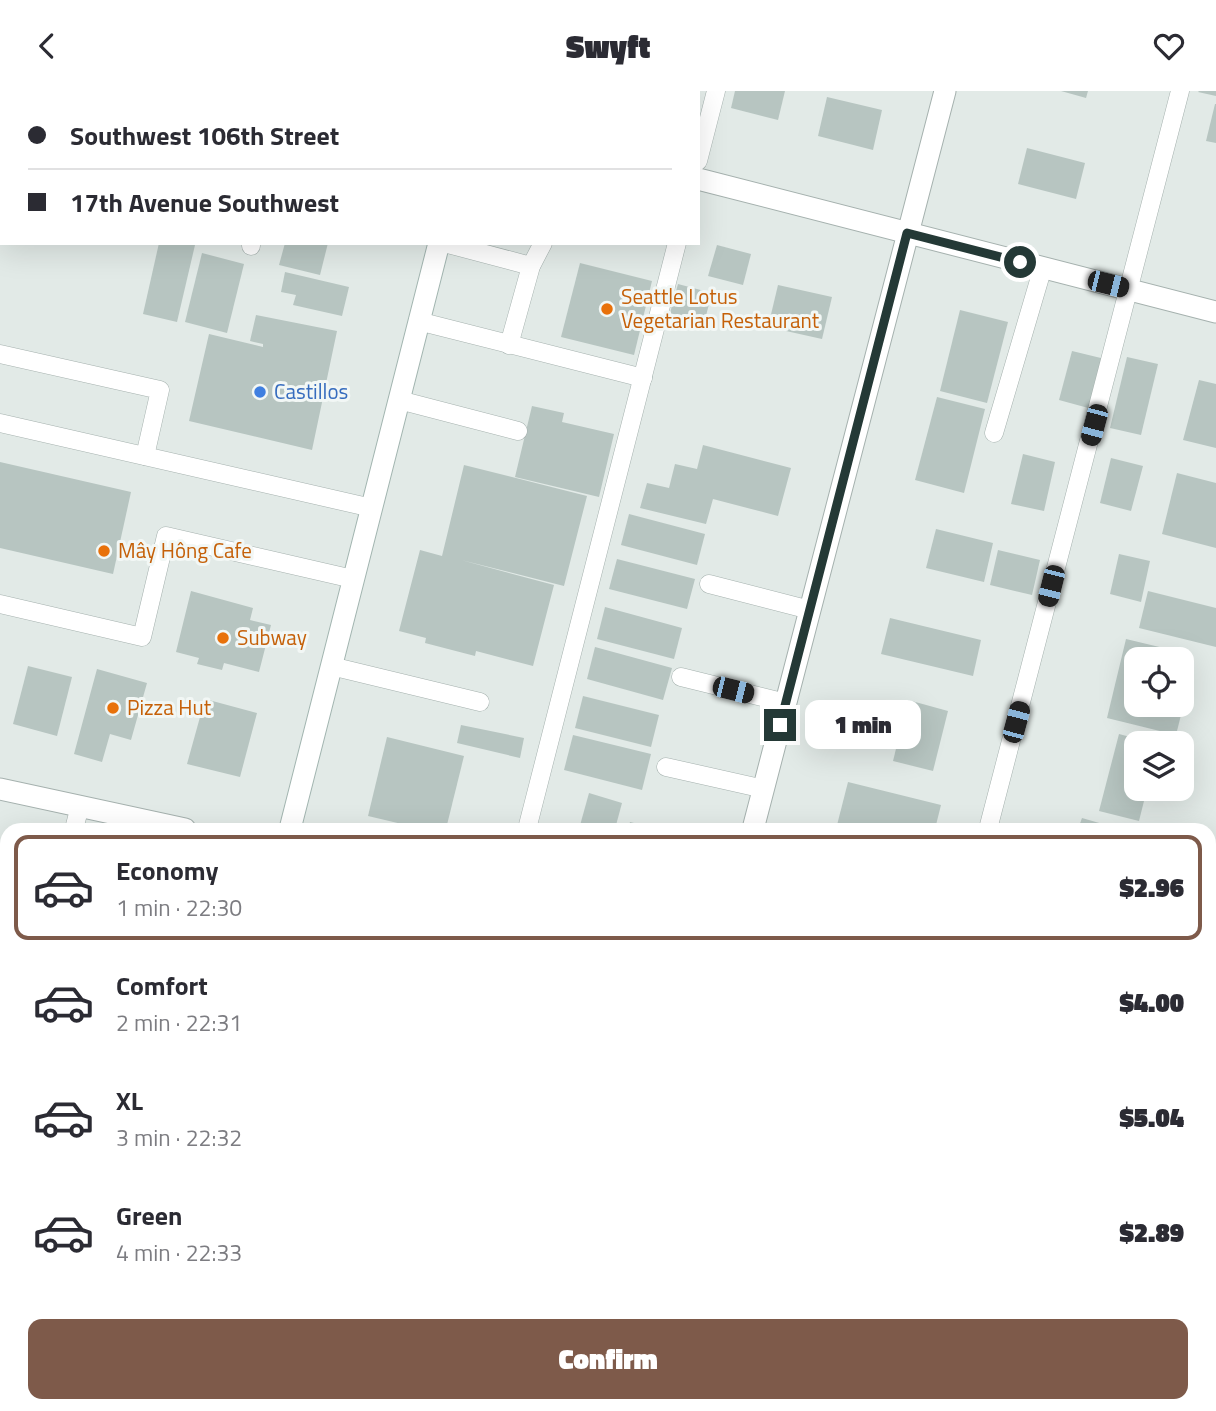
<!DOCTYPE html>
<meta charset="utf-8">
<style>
body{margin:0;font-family:"Titillium Web",sans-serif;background:#f2f2f3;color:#2b2b33;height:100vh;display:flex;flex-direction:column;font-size:26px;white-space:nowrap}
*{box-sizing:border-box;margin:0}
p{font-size:23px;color:#7c7c81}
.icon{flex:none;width:38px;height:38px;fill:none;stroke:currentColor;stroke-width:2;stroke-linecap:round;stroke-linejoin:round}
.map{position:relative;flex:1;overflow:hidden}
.side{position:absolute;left:0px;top:732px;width:1216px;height:590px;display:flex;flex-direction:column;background:#fff;border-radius:21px 21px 0 0;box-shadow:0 7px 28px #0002}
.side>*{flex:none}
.banner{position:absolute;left:0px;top:0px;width:700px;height:154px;box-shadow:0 7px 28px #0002;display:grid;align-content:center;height:154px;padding:0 28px;background:#fff}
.fabs{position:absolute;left:1124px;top:556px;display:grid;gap:14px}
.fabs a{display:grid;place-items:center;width:70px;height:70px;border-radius:14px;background:#fff;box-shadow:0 7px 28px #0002;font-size:35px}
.end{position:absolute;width:32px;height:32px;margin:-16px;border:9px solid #243936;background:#fff;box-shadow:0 0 0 4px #fff}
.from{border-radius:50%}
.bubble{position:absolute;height:49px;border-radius:14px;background:#fff;box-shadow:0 7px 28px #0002;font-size:23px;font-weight:800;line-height:49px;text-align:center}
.car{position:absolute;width:21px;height:42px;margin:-21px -10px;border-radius:9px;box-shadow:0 0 5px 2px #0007;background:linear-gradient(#222 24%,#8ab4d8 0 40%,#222 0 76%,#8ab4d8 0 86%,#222 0)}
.banner b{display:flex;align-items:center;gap:24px;height:66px;font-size:26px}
.banner b+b{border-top:2px solid #e1e1e2}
.banner i{width:18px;height:18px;background:#2b2b33}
ul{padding:12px 0 0;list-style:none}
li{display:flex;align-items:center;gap:21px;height:105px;margin:0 14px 10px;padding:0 14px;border:4px solid transparent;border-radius:14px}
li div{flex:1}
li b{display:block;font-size:26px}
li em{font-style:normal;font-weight:800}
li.on{border-color:#7e5a4a}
li>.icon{width:63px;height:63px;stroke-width:1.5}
.button{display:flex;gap:14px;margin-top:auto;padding:14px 28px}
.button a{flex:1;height:80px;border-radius:14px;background:#7e5a4a;color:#fff;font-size:28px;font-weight:800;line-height:80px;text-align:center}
header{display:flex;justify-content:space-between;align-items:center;height:91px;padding:0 28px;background:#fff;font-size:32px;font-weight:800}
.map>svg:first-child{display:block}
.building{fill:#b7c5c1}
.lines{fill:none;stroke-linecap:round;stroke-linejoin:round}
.service-casing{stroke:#a5b1ae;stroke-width:19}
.minor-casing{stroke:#a5b1ae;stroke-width:23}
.tertiary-casing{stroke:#a5b1ae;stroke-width:23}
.secondary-casing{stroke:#a2b5b0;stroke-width:23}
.service{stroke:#fff;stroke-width:18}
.minor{stroke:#fff;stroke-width:21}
.tertiary{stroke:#fff;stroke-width:21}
.secondary{stroke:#fff;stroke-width:21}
.route{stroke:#243936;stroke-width:9}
.food-dot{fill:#e8710a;stroke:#f2f7f5;stroke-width:2.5}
.shop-dot{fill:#3f7fe0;stroke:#f2f7f5;stroke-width:2.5}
.labels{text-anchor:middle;stroke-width:6;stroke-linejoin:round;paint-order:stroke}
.food-label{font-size:21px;fill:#c56008;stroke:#f2f7f5;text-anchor:start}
.shop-label{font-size:21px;fill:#366cbe;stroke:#f2f7f5;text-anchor:start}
</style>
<header><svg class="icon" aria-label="back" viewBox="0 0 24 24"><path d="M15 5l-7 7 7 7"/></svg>Swyft<svg class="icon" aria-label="heart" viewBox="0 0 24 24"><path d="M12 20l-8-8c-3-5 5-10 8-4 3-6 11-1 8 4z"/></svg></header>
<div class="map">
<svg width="1216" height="1320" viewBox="0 0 1216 1320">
<rect width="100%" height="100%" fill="#e2eae7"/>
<g class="building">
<polygon points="735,0 785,0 778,29 731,17"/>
<polygon points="1061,0 1088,0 1086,7"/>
<polygon points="1199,0 1216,0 1216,5 1198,1"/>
<polygon points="827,6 882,19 873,59 818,45"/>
<polygon points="1215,13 1216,13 1216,52 1206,50"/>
<polygon points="1027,57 1085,72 1076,108 1018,93"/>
<polygon points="159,152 195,154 177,231 143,223"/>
<polygon points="285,152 328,152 320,184 279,174"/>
<polygon points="717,154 751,163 743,194 708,185"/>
<polygon points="202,162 244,173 227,242 185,231"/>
<polygon points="580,172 652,190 634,264 561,246"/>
<polygon points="285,181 349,196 342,225 293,214 296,204 281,201"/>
<polygon points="678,193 712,202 704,232 670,222"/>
<polygon points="778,194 832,206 822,248 768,236"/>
<polygon points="960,219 1008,231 987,312 940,300"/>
<polygon points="256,224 337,240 312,359 189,330 209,243 263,256 263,253 250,250"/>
<polygon points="1072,260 1105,268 1092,318 1059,309"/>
<polygon points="1127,266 1158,273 1141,344 1110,337"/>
<polygon points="1199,289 1216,293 1216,357 1183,349"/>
<polygon points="937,306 985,318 964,402 915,389"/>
<polygon points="532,315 564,322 562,331 614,343 599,406 515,386"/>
<polygon points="703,354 791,377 778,425 713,408 706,433 640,417 647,392 669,397 675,373 697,378"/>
<polygon points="1023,363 1055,371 1044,420 1011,413"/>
<polygon points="1111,367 1143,375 1131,420 1100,412"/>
<polygon points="0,371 131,401 113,483 0,457"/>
<polygon points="464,374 587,405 564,495 461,469 554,494 533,575 476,560 475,565 425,552 426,547 399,540 420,459 442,465"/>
<polygon points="1177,382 1216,392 1216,457 1162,443"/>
<polygon points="629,423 705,443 697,474 621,454"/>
<polygon points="936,438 993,452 984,491 926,477"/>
<polygon points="998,459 1040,469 1032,504 990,494"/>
<polygon points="1119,463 1150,470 1141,511 1110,503"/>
<polygon points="617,468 695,488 687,518 609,498"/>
<polygon points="191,500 253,517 250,529 271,534 259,581 224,572 222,579 197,573 199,567 176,561"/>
<polygon points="1148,500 1216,517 1216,556 1139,537"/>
<polygon points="605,516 682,537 674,568 597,548"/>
<polygon points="890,527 981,549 973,585 881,563"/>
<polygon points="1126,548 1172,559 1170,569 1136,569 1136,614 1181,614 1181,603 1186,604 1176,644 1107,627"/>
<polygon points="595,556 672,577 663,609 587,588"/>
<polygon points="28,575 72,586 57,645 13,633"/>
<polygon points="97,578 147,592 131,649 110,643 102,671 74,663"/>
<polygon points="583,605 659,624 651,656 575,637"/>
<polygon points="205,608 257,622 240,686 187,673"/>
<polygon points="908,609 948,620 933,680 893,670"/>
<polygon points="461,634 524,647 520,667 457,652"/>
<polygon points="1119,643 1153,652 1136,653 1136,698 1147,698 1139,730 1099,720"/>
<polygon points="573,644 651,663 642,699 564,679"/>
<polygon points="387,646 464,665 446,738 423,738 368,725"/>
<polygon points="848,691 941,714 935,738 836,738"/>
<polygon points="589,702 622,712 615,738 579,738"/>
<polygon points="1082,727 1120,738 1078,738"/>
<polygon points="630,731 658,738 628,738"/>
<polygon points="0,920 7,921 7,1005 0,1003"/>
<polygon points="0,1004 7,1006 7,1030 0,1029"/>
<polygon points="0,1051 7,1052 7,1086 0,1084"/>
<polygon points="1209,1132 1216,1134 1216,1178 1209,1176"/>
<polygon points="0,1176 7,1177 7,1314 85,1314 84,1320 0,1320"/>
<polygon points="1209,1290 1216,1292 1216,1318 1204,1315 1209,1314"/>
<polygon points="275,1314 309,1314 329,1319 274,1320"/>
<polygon points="397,1314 467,1314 466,1320 395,1320"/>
<polygon points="667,1314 687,1314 686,1320"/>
<polygon points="1011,1314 1085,1314 1084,1320 1010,1320"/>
</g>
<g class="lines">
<defs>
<g id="service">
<polyline points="286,2 287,0"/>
<polyline points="662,2 663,0"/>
<polyline points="698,70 716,0"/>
<polyline points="444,152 531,175"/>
<polyline points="251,155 251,152"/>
<polyline points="418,230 643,287"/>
<polyline points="509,254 531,175 543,152"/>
<polyline points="0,263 160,299 145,365"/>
<polyline points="399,309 518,340"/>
<polyline points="0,332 372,417"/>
<polyline points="994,342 1043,176"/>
<polyline points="709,493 810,519"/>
<polyline points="0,513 142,546 166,445 353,488"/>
<polyline points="331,575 480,611"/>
<polyline points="681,586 786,612"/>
<polyline points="666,676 764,698"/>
<polyline points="74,738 80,715"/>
<polyline points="527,738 677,152"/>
<polyline points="988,738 1180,0"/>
<polyline points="0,793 7,795"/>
<polyline points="0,880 7,882"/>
<polyline points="1209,1014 1216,987"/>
<polyline points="0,1113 7,1113"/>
<polyline points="346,1320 347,1314"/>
<polyline points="731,1320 732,1314"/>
<polyline points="1134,1320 1136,1314"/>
</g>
<g id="minor">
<polyline points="753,738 945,0"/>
<polyline points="1209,819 1216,793"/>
<polyline points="1209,984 1216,985"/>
<polyline points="542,1320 543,1314"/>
<polyline points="933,1320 935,1314"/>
</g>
<g id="tertiary">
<polyline points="353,0 359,2"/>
<polyline points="15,2 16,0"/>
<polyline points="0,59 2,53"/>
<polyline points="698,88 1216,221"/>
<polyline points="0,698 185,738"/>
</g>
<g id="secondary">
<polyline points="477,2 477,0"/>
<polyline points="290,738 439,152"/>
<polyline points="148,1320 149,1314"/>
</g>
</defs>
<use href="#service" class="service-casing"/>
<use href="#minor" class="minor-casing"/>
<use href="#tertiary" class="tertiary-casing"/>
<use href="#secondary" class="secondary-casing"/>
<use href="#service" class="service"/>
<use href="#minor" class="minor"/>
<use href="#tertiary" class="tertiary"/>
<use href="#secondary" class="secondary"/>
</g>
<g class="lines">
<polyline class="route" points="780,634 907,142 1020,171"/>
</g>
<g class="food-dot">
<circle cx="607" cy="218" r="7"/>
<circle cx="104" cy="460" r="7"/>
<circle cx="223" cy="547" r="7"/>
<circle cx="113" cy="617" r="7"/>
</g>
<circle class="shop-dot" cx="260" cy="301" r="7"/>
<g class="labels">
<g class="food-label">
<text x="621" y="213">Seattle Lotus<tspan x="621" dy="24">Vegetarian Restaurant</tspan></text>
<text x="118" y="467">Mây Hông Cafe</text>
<text x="237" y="554">Subway</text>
<text x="127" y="624">Pizza Hut</text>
</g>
<g class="shop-label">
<text x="274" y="308">Castillos</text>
</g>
</g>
</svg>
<div class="fabs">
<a><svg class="icon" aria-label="locate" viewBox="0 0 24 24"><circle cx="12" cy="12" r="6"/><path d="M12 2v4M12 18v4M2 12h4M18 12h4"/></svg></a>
<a><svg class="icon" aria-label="layers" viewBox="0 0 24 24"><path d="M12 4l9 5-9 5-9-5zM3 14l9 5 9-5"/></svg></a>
</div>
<i class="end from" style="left:1020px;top:171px"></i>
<i class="end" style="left:780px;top:634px"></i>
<div class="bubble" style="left:805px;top:609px;width:116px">1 min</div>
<i class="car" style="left:1108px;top:193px;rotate:104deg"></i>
<i class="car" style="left:1094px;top:334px;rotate:195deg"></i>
<i class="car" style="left:1051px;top:495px;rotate:194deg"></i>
<i class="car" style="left:733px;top:599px;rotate:104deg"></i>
<i class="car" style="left:1016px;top:631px;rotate:15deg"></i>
<div class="banner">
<b><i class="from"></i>Southwest 106th Street</b>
<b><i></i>17th Avenue Southwest</b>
</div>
<section class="side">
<ul>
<li class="on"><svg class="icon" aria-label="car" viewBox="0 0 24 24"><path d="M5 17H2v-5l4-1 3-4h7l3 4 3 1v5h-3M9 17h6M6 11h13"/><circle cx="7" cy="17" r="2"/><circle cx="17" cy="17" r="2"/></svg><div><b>Economy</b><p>1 min · 22:30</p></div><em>$2.96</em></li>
<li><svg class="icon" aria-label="car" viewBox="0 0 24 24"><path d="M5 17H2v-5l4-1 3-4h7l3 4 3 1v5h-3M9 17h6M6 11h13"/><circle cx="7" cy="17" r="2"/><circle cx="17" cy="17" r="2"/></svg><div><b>Comfort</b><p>2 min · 22:31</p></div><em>$4.00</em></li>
<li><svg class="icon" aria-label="car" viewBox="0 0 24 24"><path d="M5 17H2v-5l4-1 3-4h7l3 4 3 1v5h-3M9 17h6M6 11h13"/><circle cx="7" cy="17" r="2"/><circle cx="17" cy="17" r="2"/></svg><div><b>XL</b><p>3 min · 22:32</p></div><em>$5.04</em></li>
<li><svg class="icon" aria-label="car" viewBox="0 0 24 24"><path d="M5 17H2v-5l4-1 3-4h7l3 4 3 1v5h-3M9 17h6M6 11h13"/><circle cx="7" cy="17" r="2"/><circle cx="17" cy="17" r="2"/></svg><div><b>Green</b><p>4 min · 22:33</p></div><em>$2.89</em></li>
</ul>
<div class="button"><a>Confirm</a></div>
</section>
</div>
